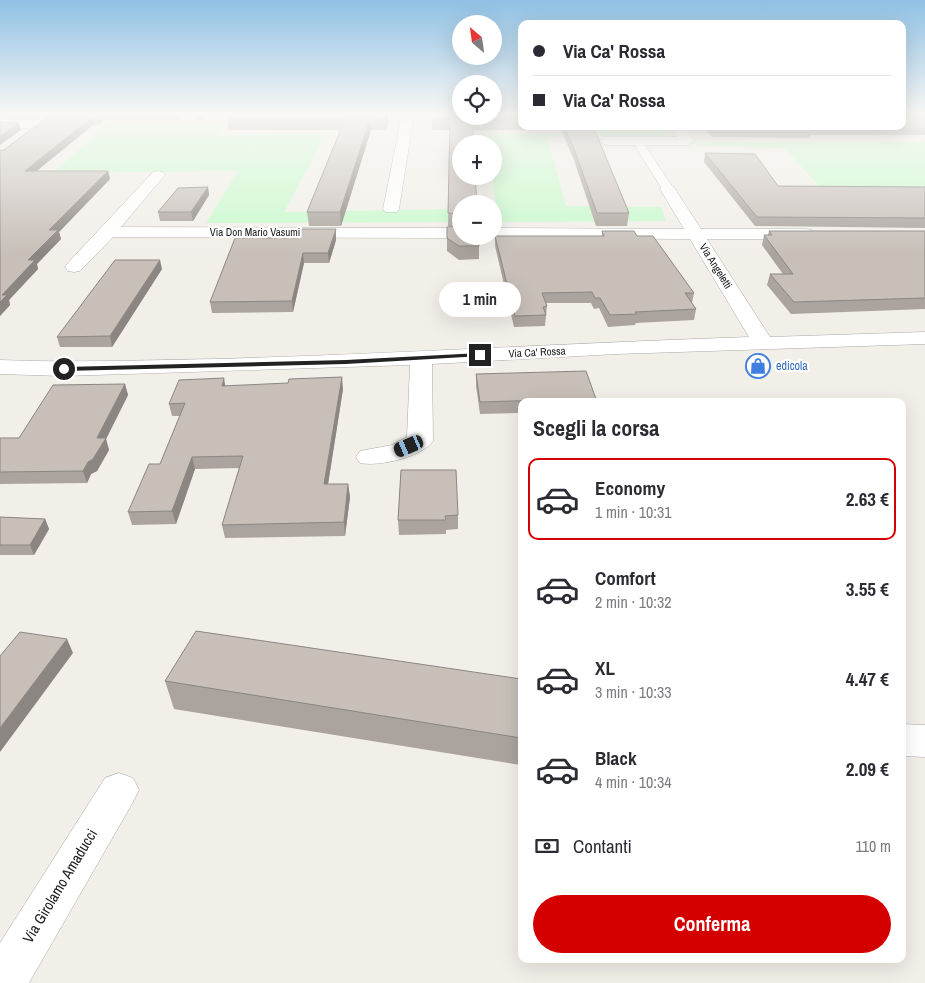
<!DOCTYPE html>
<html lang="it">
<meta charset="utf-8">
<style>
body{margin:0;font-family:"Archivo Narrow",sans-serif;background:#f2f2f3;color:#2b2b33;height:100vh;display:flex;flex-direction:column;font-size:19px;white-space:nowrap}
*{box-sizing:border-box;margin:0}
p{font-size:16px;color:#7c7c81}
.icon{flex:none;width:28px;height:28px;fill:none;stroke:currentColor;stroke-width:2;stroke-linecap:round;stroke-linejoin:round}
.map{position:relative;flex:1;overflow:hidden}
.sheet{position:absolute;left:518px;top:398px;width:388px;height:565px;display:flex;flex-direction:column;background:#fff;border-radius:10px;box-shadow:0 5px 20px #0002}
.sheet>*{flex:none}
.banner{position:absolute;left:518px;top:20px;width:388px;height:110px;border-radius:10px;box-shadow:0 5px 20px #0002;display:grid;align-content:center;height:110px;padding:0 15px;background:#fff}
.needle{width:32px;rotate:331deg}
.controls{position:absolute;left:452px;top:15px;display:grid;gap:10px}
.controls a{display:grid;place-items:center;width:50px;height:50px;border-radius:50%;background:#fff;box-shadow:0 5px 20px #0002;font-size:25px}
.end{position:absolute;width:22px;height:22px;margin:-11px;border:6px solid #222;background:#fff;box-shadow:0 0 0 2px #fff}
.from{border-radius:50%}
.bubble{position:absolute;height:35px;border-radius:18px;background:#fff;box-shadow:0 5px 20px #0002;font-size:16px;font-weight:700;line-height:35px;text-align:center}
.car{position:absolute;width:15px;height:30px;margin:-15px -8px;border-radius:6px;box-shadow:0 0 4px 1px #0007;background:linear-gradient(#222 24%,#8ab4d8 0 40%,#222 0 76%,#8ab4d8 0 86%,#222 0)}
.banner b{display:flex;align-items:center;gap:18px;height:48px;font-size:19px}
.banner b+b{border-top:1px solid #e1e1e2}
.banner i{width:12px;height:12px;background:#2b2b33}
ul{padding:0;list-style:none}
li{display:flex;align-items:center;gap:15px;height:82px;margin:0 10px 8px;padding:0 5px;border:2px solid transparent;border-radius:10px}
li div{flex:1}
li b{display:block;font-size:19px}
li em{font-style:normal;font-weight:700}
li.on{border-color:#d40000}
li>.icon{width:45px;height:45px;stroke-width:1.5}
h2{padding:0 15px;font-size:22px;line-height:60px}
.pay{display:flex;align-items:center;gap:12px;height:55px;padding:0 15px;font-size:19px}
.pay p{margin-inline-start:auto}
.action{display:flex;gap:10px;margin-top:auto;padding:10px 15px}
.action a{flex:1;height:58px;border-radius:30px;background:#d40000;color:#fff;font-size:20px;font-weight:700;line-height:58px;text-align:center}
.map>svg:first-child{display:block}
.park{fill:#c8facc}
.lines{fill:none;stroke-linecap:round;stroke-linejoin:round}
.pedestrian-casing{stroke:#a9a9a9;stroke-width:1}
.minor-casing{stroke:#a9a9a9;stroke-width:1}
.pedestrian{fill:#fff;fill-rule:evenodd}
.minor{fill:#fff;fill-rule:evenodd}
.wall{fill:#aba49e}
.shaded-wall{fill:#8b8681}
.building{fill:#c7bfb8;stroke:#8b8681}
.route{fill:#222}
.labels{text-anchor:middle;stroke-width:4.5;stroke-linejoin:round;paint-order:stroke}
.far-street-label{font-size:11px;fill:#222;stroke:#fff}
.shop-label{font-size:12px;fill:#366cbe;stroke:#fff;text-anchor:start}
.near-street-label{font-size:15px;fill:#222;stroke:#fff}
</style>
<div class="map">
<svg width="925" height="983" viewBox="0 0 925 983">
<rect width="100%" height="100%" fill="#f2efe9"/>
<g class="park">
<polygon points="109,123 225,123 218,135 326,134 284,212 461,209 461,222 206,223 238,171 53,173"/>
<polygon points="593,126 661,126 668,136 547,137 566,206 661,207 666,221 494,222 494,209 496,208 492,176 494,144 488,144 487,134 596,134"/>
<polygon points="695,142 925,142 925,188 821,188 784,148 699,146"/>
</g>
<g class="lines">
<defs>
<polygon id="pedestrian" points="640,143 644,144 674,189 672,191 664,191 662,189 635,146"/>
<g id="minor">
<polygon points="204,115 272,115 273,116 267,120 209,120 205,119"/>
<polygon points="345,115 461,115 467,116 461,120 413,120 399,209 397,212 385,212 383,209 401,120 350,120 346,119"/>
<polygon points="0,120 40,120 46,124 40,128 0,128"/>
<polygon points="670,126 683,126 695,141 688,145 606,145 599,141 606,137 678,137"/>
<polygon points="158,171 163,172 165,175 121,227 461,228 461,236 467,236 461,238 113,237 80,271 74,272 68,271 65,267 68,263 153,172"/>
<path d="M 668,184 L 673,186 L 701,229 L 806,229 L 812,230 L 814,234 L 812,238 L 806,239 L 707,239 L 770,337 L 925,332 L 925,344 L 617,354 L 432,364 L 433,441 C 422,457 378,467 360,463 L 356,457 L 360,451 L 392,445 L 407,437 L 410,365 L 63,376 L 0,374 L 0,360 C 72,363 144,360 216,359 C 394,354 571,343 749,337 L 690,239 L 494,238 L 488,236 L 494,236 L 494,228 L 684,229 L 660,189 L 663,186 Z"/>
<polygon points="901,724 925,725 925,757 901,756"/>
<polygon points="119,773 133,778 139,790 133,802 29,983 0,983 0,943 105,778"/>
</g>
</defs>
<use href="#pedestrian" class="pedestrian-casing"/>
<use href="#minor" class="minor-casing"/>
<use href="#pedestrian" class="pedestrian"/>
<use href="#minor" class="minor"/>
</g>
<g class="wall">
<polygon points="0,115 41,115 36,118 0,119"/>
<polygon points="50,115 183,115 178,120 104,120 98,125 93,125 36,171 108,171 110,179 59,232 61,239 37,264 38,269 9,300 10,305 0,316 4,150"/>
<polygon points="194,115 203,115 204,120 195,120"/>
<polygon points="388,115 388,122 386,130 371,130 341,226 309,226 307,212 341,130 229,130 227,119"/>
<polygon points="521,115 521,126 593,126 629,213 627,226 596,226 574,160 561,130 473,130 461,204 461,236 479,246 479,259 459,260 447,251 447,227 457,226 448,226 450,130 432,130 432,119"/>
<polygon points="925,115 925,135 810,135 810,138 712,137 702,126 901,126"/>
<polygon points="705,153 778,186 925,187 925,228 755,226 704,162"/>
<polygon points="208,187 209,195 193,221 160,221 158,212"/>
<polygon points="602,231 637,236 694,293 692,303 696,309 694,320 636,323 635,325 608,327 599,308 594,309 591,303 546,303 547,306 545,326 514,327 495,246 495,236 602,236"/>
<polygon points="769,231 925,231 925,309 791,314 767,285 770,274 783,274 762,245 764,235 768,235"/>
<polygon points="299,238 336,240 329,263 304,263 293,312 212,313 210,302"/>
<polygon points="162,269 112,347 60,347 57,337"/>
<polygon points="476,374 596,399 596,401 521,401 521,413 480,414 476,386"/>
<polygon points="125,384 128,395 106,439 109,450 97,471 91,474 87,483 0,484 0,438 19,438"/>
<polygon points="225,386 343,389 328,484 348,484 350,497 345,536 225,538 222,525 239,468 195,469 176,524 132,525 128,512 160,464 180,416 172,416 169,404"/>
<polygon points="519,451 521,451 521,479 518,464"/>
<polygon points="401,470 458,515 458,529 446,530 446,534 399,535 398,520"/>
<polygon points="0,517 45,519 49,529 34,555 0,555"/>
<polygon points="521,679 521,765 174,709 165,681"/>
</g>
<g class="shaded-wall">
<polygon points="36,115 41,115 36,118"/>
<polygon points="100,115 103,115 104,120 98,125 97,118"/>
<polygon points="177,115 183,115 178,120"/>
<polygon points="387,115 388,115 388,122 386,130 386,119"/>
<polygon points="91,118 93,125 27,179 25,171"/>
<polygon points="370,119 371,130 341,226 340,212"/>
<polygon points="19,123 21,130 0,145 0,136"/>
<polygon points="108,171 110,179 59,232 61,239 37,264 38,269 9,300 10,305 0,316 0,302 2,295 28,260 49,230"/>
<polygon points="208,187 209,195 193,221 191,212"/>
<polygon points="336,229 336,240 329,263 328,253"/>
<polygon points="303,253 304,263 293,312 292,301"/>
<polygon points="160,260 162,269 112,347 110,336"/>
<polygon points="342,377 343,389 326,497 324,484"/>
<polygon points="224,378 226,390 222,386"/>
<polygon points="125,384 128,395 106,439 109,450 97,471 91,474 87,483 83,471 88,462 97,438"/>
<polygon points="192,457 195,469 176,524 172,511"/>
<polygon points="348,484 350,497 345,536 344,522"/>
<polygon points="45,519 49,529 34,555 30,545"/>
<polygon points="67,639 73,653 0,752 0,728"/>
</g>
<g class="building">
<polygon points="50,115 100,115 97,118 91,118 25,171 108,171 49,230 58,230 28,260 35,260 2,295 7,295 0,302 0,150 4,150"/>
<polygon points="230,115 387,115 386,119 370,119 340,212 307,212 345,119 227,119"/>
<polygon points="432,115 461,115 461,116 494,116 494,115 521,115 521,119 472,119 474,144 461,144 461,176 475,176 477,204 461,204 461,214 448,213 450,119 432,119"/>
<polygon points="901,115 925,115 925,130 808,129 811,132 713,132 707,126 901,126"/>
<polygon points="0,122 19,123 0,136"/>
<polygon points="564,126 593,126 629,213 597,213 574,149"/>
<polygon points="705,153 755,154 778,186 925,187 925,218 757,217"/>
<polygon points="208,187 191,212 158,212 178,188"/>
<polygon points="461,226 461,236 479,236 479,246 459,246 447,238 447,227"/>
<polygon points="302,229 336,229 328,253 303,253 292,301 210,302 235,238 299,238"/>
<polygon points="602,231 634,231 637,236 653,236 694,293 685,293 696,309 635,312 637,314 610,315 600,298 595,298 592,292 542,293 547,306 543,307 546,315 515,316 495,236 604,236"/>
<polygon points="769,231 925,231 925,298 794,302 770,274 793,274 764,235 772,235"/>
<polygon points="115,260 160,260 110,336 57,337"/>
<polygon points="586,371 596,399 579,400 580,401 547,401 546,400 480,402 476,374"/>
<polygon points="342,377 324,484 348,484 344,522 222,525 243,456 192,457 172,511 128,512 149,464 160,464 185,403 169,404 179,380 224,378 222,386 288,383 289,379"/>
<polygon points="125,384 97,438 106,438 93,459 88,462 83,471 0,472 0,438 19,438 53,385"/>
<polygon points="519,451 521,451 521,462"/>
<polygon points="401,470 456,470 458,515 445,516 446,520 398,520"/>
<polygon points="0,517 45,519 30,545 0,545"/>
<polygon points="196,631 521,679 521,738 165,681"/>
<polygon points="20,632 67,639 0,728 0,656"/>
</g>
<linearGradient id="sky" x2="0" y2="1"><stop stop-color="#8fc0e4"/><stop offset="0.45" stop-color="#f9f8f5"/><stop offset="1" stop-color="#f9f8f5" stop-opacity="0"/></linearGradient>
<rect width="925" height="253" fill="url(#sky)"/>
<polygon class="route" points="480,353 483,355 482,356 346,364 64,371 60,369 64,367 346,360"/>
<defs>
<symbol id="shop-ring" viewBox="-11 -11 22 22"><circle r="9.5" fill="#fff" stroke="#3f7fe0" stroke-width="1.5"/><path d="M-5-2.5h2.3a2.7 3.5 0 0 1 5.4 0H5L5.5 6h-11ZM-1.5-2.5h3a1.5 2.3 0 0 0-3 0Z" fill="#3f7fe0"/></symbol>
</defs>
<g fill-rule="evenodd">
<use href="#shop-ring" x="744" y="352" width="28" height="28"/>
</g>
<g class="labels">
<g class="far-street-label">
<text x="255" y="236">Via Don Mario Vasumi</text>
<text transform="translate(716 266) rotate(58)" y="4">Via Angeletti</text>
<text transform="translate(537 352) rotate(-3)" y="4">Via Ca' Rossa</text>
</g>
<g class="shop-label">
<text x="776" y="370">edicola</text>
</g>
<g class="near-street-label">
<text transform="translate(60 886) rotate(-59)" y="5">Via Girolamo Amaducci</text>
</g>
</g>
</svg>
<div class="controls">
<a><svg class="needle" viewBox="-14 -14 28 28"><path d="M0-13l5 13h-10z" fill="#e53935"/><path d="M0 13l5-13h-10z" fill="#7c7c81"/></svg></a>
<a><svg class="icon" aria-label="locate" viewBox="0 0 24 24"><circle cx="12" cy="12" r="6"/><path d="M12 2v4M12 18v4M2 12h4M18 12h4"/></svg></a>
<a>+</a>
<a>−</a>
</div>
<i class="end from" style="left:64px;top:369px"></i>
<i class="end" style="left:480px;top:355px"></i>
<div class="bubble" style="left:439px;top:282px;width:82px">1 min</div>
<i class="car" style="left:409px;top:446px;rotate:247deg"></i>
<div class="banner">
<b><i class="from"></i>Via Ca' Rossa</b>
<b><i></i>Via Ca' Rossa</b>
</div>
<section class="sheet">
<h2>Scegli la corsa</h2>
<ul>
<li class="on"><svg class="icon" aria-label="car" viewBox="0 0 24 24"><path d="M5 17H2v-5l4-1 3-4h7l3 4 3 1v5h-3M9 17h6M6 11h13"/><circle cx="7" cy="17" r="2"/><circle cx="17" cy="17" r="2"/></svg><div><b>Economy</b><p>1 min · 10:31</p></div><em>2.63 €</em></li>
<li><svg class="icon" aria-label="car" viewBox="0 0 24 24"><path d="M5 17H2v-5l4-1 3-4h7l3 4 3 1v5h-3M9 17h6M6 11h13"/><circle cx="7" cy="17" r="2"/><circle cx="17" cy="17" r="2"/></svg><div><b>Comfort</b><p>2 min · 10:32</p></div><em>3.55 €</em></li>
<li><svg class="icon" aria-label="car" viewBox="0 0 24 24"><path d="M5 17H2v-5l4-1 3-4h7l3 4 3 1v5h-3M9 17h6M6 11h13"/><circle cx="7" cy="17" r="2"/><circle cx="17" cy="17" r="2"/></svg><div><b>XL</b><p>3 min · 10:33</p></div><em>4.47 €</em></li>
<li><svg class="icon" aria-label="car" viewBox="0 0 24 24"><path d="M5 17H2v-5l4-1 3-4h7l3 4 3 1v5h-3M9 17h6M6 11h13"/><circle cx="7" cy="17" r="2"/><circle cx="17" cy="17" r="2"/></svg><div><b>Black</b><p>4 min · 10:34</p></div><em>2.09 €</em></li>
</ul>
<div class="pay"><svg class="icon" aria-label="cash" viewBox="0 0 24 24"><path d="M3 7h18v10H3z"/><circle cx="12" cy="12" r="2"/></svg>Contanti<p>110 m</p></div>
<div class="action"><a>Conferma</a></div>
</section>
</div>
